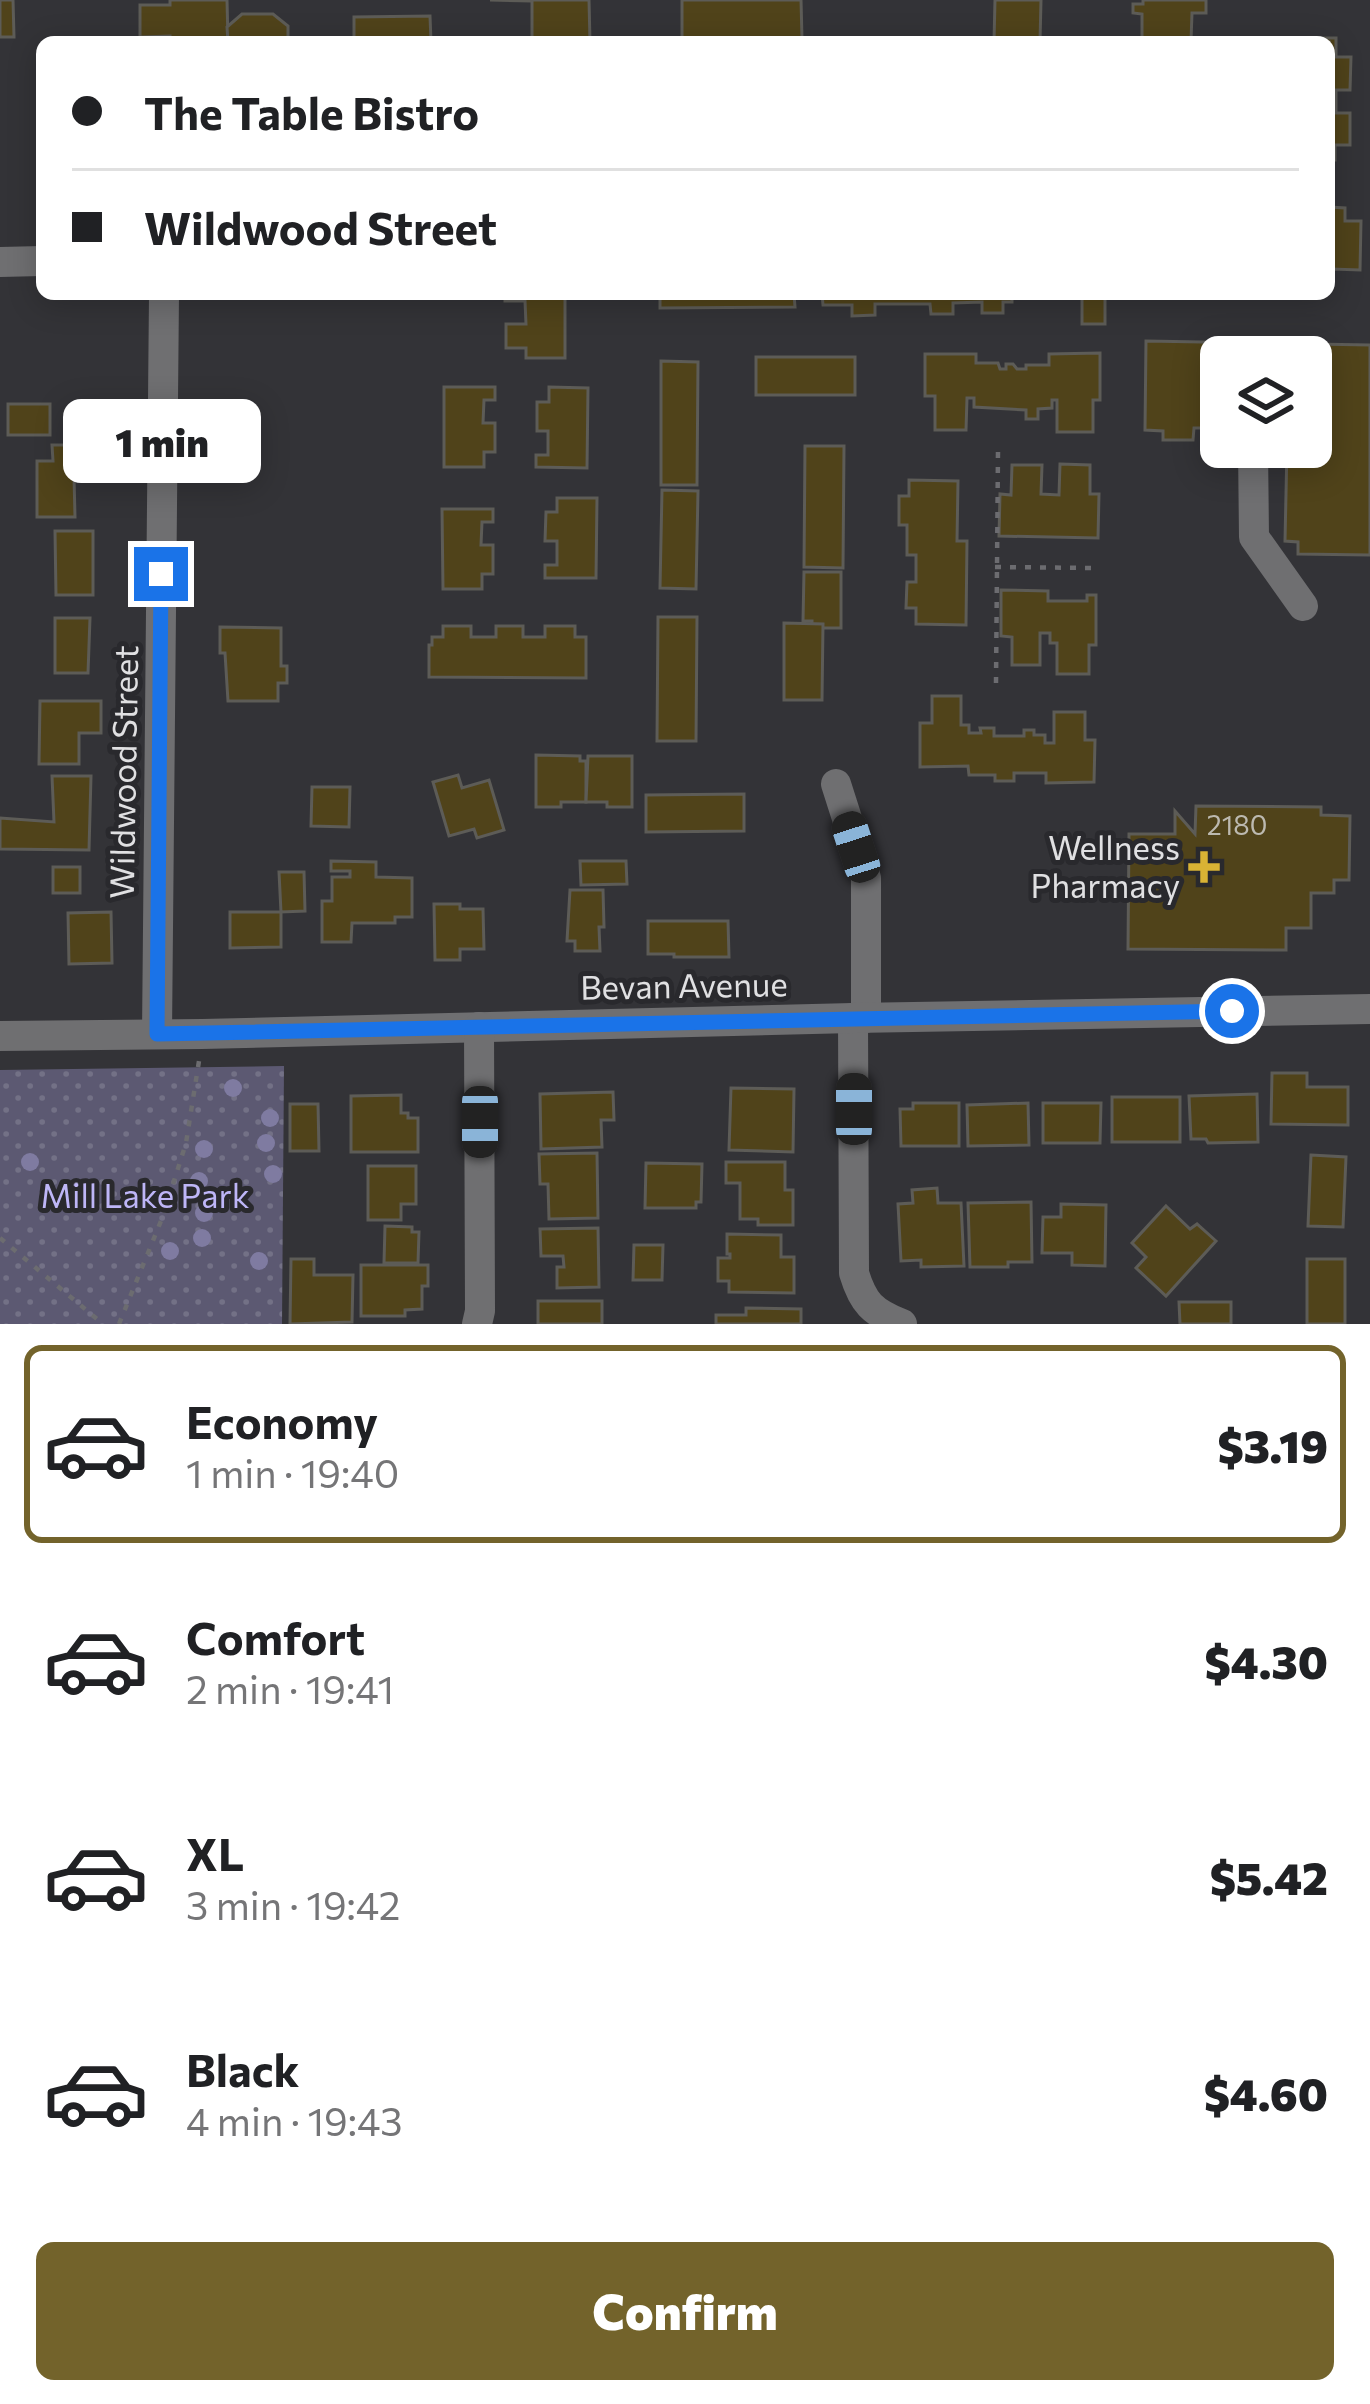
<!DOCTYPE html>
<meta charset="utf-8">
<style>
body{margin:0;font-family:Commissioner,sans-serif;background:#f6f6f6;color:#202124;height:100vh;display:flex;flex-direction:column;font-size:45px;white-space:nowrap}
*{box-sizing:border-box;margin:0}
p{font-size:39px;color:#757577}
.icon{flex:none;width:66px;height:66px;fill:none;stroke:currentColor;stroke-width:2;stroke-linecap:round;stroke-linejoin:round}
.map{position:relative;height:1324px;overflow:hidden}
.side{display:flex;flex-direction:column;background:#fff;flex:1}
.side>*{flex:none}
.hud{position:absolute;left:36px;top:36px;width:1299px;height:264px;border-radius:18px;box-shadow:0 6px 30px #0003;display:grid;align-content:center;height:264px;padding:0 36px;background:#fff}
.controls{position:absolute;left:1200px;top:336px;display:grid;gap:24px}
.controls a{display:grid;place-items:center;width:132px;height:132px;border-radius:18px;background:#fff;box-shadow:0 6px 30px #0003;font-size:60px}
.end{position:absolute;width:54px;height:54px;margin:-27px;border:15px solid #1a73e8;background:#fff;box-shadow:0 0 0 6px #fff}
.from{border-radius:50%}
.bubble{position:absolute;height:84px;border-radius:18px;background:#fff;box-shadow:0 6px 30px #0003;font-size:39px;font-weight:800;line-height:84px;text-align:center}
.car{position:absolute;width:36px;height:72px;margin:-36px -18px;border-radius:15px;box-shadow:0 0 9px 3px #0007;background:linear-gradient(#222 24%,#8ab4d8 0 40%,#222 0 76%,#8ab4d8 0 86%,#222 0)}
.hud b{display:flex;align-items:center;gap:42px;height:114px;font-size:45px}
.hud b+b{border-top:3px solid #e0e0e0}
.hud i{width:30px;height:30px;background:#202124}
ul{padding:21px 0 0;list-style:none}
li{display:flex;align-items:center;gap:36px;height:198px;margin:0 24px 18px;padding:0 12px;border:6px solid transparent;border-radius:18px}
li div{flex:1}
li b{display:block;font-size:45px}
li em{font-style:normal;font-weight:800}
li.active{border-color:#73632b}
li>.icon{width:108px;height:108px;stroke-width:1.5}
.action{display:flex;gap:24px;margin-top:auto;padding:24px 36px}
.action a{flex:1;height:138px;border-radius:18px;background:#73632b;color:#fff;font-size:48px;font-weight:800;line-height:138px;text-align:center}
.map>svg:first-child{display:block}
.park{fill:url(#park-dots)}
.building{fill:#50431a;stroke:#5d5c57;stroke-width:3}
.lines{fill:none;stroke-linecap:round;stroke-linejoin:round}
.path{stroke:#6c6c70;stroke-width:4.5;stroke-dasharray:6 9;stroke-linecap:butt}
.minor{stroke:#6f6f71;stroke-width:30}
.tree{fill:#7f7ba1}
.route{stroke:#1a73e8;stroke-width:15}
.poi-dot{fill:#d9b334;stroke:#29292d;stroke-width:4.5}
.labels{text-anchor:middle;stroke-width:10;stroke-linejoin:round;paint-order:stroke}
.number-label{font-size:27px;fill:#bcb9b0}
.street-label{font-size:33px;fill:#e0e0e2;stroke:#29292d}
.poi-label{font-size:33px;fill:#e0e0e2;stroke:#29292d;text-anchor:end}
.park-label{font-size:33px;fill:#beb6f7;stroke:#29292d}
</style>
<div class="map">
<svg width="1370" height="1324" viewBox="0 0 1370 1324">
<defs>
<pattern id="park-dots" width="8" height="8" patternUnits="userSpaceOnUse" patternTransform="scale(3)"><rect width="8" height="8" fill="#5c5972"/><path d="M2 2h.1M6 6h.1" fill="none" stroke="#737186" stroke-width="1.8" stroke-linecap="round"/></pattern>
</defs>
<rect width="100%" height="100%" fill="#333337"/>
<polygon class="park" points="284,1066 282,1324 0,1324 0,1070"/>
<g class="building">
<polygon points="0,0 13,0 14,37 0,37"/>
<polygon points="170,0 227,0 228,42 170,42 170,36 140,37 140,5 170,5"/>
<polygon points="490,0 589,0 590,42 532,42 532,1"/>
<polygon points="682,0 801,0 802,39 682,40"/>
<polygon points="995,0 1041,0 1040,42 994,42"/>
<polygon points="1143,0 1206,0 1206,13 1192,13 1191,41 1206,42 1142,42 1142,14 1133,13 1133,4 1143,4"/>
<polygon points="242,14 273,14 288,26 288,42 228,42 227,27"/>
<polygon points="430,16 431,42 354,42 354,17"/>
<polygon points="1288,38 1336,38 1336,57 1351,57 1350,90 1336,90 1336,113 1350,113 1350,145 1335,145 1335,160 1329,160 1329,42 1288,42"/>
<polygon points="1329,207 1345,208 1345,221 1361,221 1360,270 1332,269 1331,284 1329,284"/>
<polygon points="505,294 565,294 565,358 526,358 526,348 506,348 506,324 526,324 525,301 505,301"/>
<polygon points="660,294 794,294 795,307 660,308"/>
<polygon points="822,294 1012,294 1012,302 1003,302 1003,313 982,313 982,302 953,303 953,314 931,314 930,304 875,304 875,315 852,316 852,305 823,305"/>
<rect x="1082" y="294" width="23" height="30"/>
<polygon points="1146,341 1370,345 1370,555 1298,554 1298,542 1285,541 1287,447 1311,447 1311,357 1221,357 1221,428 1194,428 1193,440 1163,440 1163,431 1145,430"/>
<polygon points="1100,353 1100,400 1093,400 1093,432 1057,432 1057,400 1052,400 1052,408 1038,409 1038,419 1026,419 1026,410 974,407 974,398 967,398 966,430 935,430 935,396 925,396 925,354 976,354 976,363 998,363 1000,369 1006,369 1006,364 1013,364 1017,369 1026,369 1026,365 1049,365 1049,354"/>
<rect x="756" y="357" width="99" height="38"/>
<polygon points="661,361 698,362 697,485 661,485"/>
<polygon points="444,387 495,387 495,400 484,400 483,423 495,423 495,452 484,452 484,467 444,467"/>
<polygon points="549,387 588,388 587,468 536,467 536,455 548,455 548,431 537,431 537,402 549,402"/>
<rect x="8" y="404" width="42" height="31"/>
<polygon points="52,445 104,445 104,477 74,477 75,517 37,517 37,461 53,461"/>
<polygon points="805,446 844,446 843,568 804,567"/>
<polygon points="1060,464 1090,465 1090,494 1099,494 1098,538 999,536 1000,494 1011,495 1012,465 1042,465 1041,494 1059,495"/>
<polygon points="909,480 958,481 957,541 967,541 966,625 916,624 916,608 906,608 907,582 916,582 916,555 907,555 907,525 899,525 899,496 909,496"/>
<polygon points="662,490 698,491 696,589 660,588"/>
<polygon points="557,498 597,498 596,578 545,578 545,565 557,565 557,541 545,541 546,512 557,512"/>
<polygon points="442,509 493,509 493,522 482,522 481,545 493,545 493,574 482,574 482,589 443,589"/>
<polygon points="55,531 93,531 93,595 56,595"/>
<polygon points="804,572 841,572 841,628 812,628 812,621 803,621"/>
<polygon points="1001,590 1048,591 1048,601 1087,601 1087,595 1096,595 1096,645 1089,645 1089,674 1057,674 1057,643 1050,643 1050,633 1040,633 1040,665 1012,665 1012,637 1001,636"/>
<polygon points="658,617 697,617 696,741 657,741"/>
<polygon points="55,618 90,618 88,673 55,673"/>
<polygon points="784,623 823,624 822,700 784,700"/>
<polygon points="443,626 471,626 471,637 496,637 496,626 523,626 523,637 545,637 545,626 575,626 575,637 586,637 586,678 429,677 429,645 432,645 432,637 443,637"/>
<polygon points="220,627 281,628 281,666 287,666 287,683 278,683 278,701 228,701 225,653 220,653"/>
<polygon points="932,696 961,696 961,725 969,725 969,733 981,733 980,728 994,728 994,736 1024,736 1024,730 1034,730 1034,735 1045,735 1045,743 1054,743 1054,712 1085,712 1085,740 1095,740 1094,782 1046,783 1046,773 1014,773 1014,781 995,781 995,775 969,775 968,766 920,767 920,723 932,723"/>
<polygon points="40,701 101,701 101,733 79,733 79,764 39,764"/>
<polygon points="536,755 580,756 580,761 586,761 586,802 561,802 561,807 536,807"/>
<polygon points="588,756 632,756 632,807 607,807 607,802 586,802"/>
<polygon points="458,775 462,788 489,780 504,830 477,838 474,829 449,836 433,782"/>
<polygon points="52,776 91,776 89,850 0,849 0,818 54,822"/>
<polygon points="312,787 350,787 349,827 311,826"/>
<polygon points="744,794 744,831 646,832 646,795"/>
<polygon points="1196,806 1321,807 1321,815 1350,816 1349,880 1334,880 1334,893 1311,893 1311,928 1286,928 1286,950 1128,949 1129,834 1175,834 1175,811 1195,834"/>
<polygon points="331,861 376,862 376,877 412,878 412,917 395,917 395,923 352,923 351,942 322,942 322,901 332,901 332,877 350,877 350,871 331,871"/>
<polygon points="580,861 626,861 627,884 581,885"/>
<rect x="53" y="867" width="27" height="26"/>
<polygon points="279,872 304,872 305,911 281,912"/>
<polygon points="570,890 603,890 604,927 599,927 600,951 575,951 575,941 567,941"/>
<polygon points="434,904 460,904 460,909 483,909 484,949 460,949 460,960 435,960"/>
<polygon points="111,912 112,963 69,964 68,913"/>
<polygon points="230,912 281,912 281,947 230,948"/>
<polygon points="648,921 728,921 729,957 674,957 674,954 648,954"/>
<polygon points="1272,1073 1307,1073 1307,1087 1348,1087 1348,1125 1271,1124"/>
<polygon points="731,1088 794,1089 793,1152 729,1150"/>
<polygon points="613,1092 614,1120 601,1120 602,1147 541,1149 540,1094"/>
<polygon points="1257,1094 1258,1142 1208,1143 1206,1139 1191,1139 1189,1096"/>
<polygon points="401,1095 401,1113 408,1113 408,1118 418,1118 418,1152 351,1152 351,1096"/>
<rect x="1112" y="1097" width="68" height="45"/>
<polygon points="913,1103 959,1103 959,1146 901,1146 900,1109 913,1109"/>
<polygon points="1028,1103 1029,1145 968,1146 967,1105"/>
<polygon points="1043,1103 1101,1103 1100,1143 1043,1143"/>
<polygon points="290,1104 318,1104 319,1151 290,1151"/>
<polygon points="597,1153 598,1218 549,1219 548,1184 540,1184 539,1154"/>
<polygon points="1311,1155 1346,1157 1343,1227 1308,1226"/>
<polygon points="726,1162 785,1162 785,1190 793,1190 793,1225 758,1225 758,1219 740,1219 740,1183 726,1183"/>
<polygon points="646,1163 702,1164 701,1202 696,1202 696,1208 645,1208"/>
<polygon points="368,1166 416,1166 416,1204 401,1204 401,1220 368,1220"/>
<polygon points="937,1188 938,1203 961,1203 964,1266 921,1267 921,1260 901,1261 898,1204 913,1203 912,1190"/>
<polygon points="1031,1202 1032,1262 1008,1262 1008,1267 970,1267 968,1203"/>
<polygon points="1061,1204 1106,1205 1105,1266 1072,1265 1072,1253 1042,1253 1043,1217 1061,1217"/>
<polygon points="1166,1206 1190,1229 1197,1224 1216,1241 1166,1296 1136,1268 1146,1257 1132,1243"/>
<polygon points="385,1226 412,1227 412,1232 419,1232 418,1263 384,1263"/>
<polygon points="598,1228 599,1287 557,1288 557,1267 564,1267 563,1256 541,1256 540,1229"/>
<polygon points="727,1234 781,1235 781,1257 794,1257 794,1293 729,1292 729,1281 718,1281 718,1258 730,1258 730,1254 727,1254"/>
<polygon points="634,1245 663,1245 662,1280 633,1280"/>
<polygon points="291,1259 314,1259 314,1275 353,1275 352,1322 290,1324"/>
<rect x="1307" y="1259" width="38" height="65"/>
<polygon points="361,1265 428,1265 428,1286 422,1286 422,1309 405,1310 405,1316 361,1316"/>
<rect x="538" y="1301" width="64" height="23"/>
<polygon points="1179,1302 1231,1302 1231,1324 1180,1324"/>
<polygon points="746,1308 801,1309 801,1324 716,1324 716,1315 746,1315"/>
</g>
<g class="lines">
<g class="path">
<polyline points="995,567 1096,568"/>
<polyline points="996,683 998,451"/>
<polyline points="0,1238 103,1324"/>
<polyline points="119,1324 163,1216 186,1143 199,1061"/>
</g>
<g class="minor">
<polyline points="0,262 42,261"/>
<polyline points="1253,447 1254,537 1303,606"/>
<polyline points="836,784 866,878 866,1018"/>
<path d="M 853,1018 L 854,1273 C 863,1303 872,1312 902,1324"/>
<polyline points="157,1034 164,294"/>
<polyline points="0,1036 202,1034 853,1018 1370,1009"/>
<polyline points="477,1324 480,1311 479,1027"/>
</g>
</g>
<g class="tree">
<circle cx="233" cy="1088" r="9"/>
<circle cx="270" cy="1118" r="9"/>
<circle cx="266" cy="1143" r="9"/>
<circle cx="204" cy="1149" r="9"/>
<circle cx="30" cy="1162" r="9"/>
<circle cx="273" cy="1174" r="9"/>
<circle cx="199" cy="1181" r="9"/>
<circle cx="204" cy="1213" r="9"/>
<circle cx="202" cy="1238" r="9"/>
<circle cx="170" cy="1251" r="9"/>
<circle cx="259" cy="1261" r="9"/>
</g>
<g class="lines">
<polyline class="route" points="161,574 157,1034 1232,1011"/>
</g>
<path class="poi-dot" d="M1198 849h12v12h12v12h-12v12h-12v-12h-12v-12h12z"/>
<g class="labels">
<g class="number-label">
<text x="1237" y="835">2180</text>
</g>
<g class="street-label">
<text transform="translate(124 772) rotate(-89)" y="12">Wildwood Street</text>
<text transform="translate(684 986) rotate(-1)" y="12">Bevan Avenue</text>
</g>
<g class="poi-label">
<text x="1180" y="860">Wellness<tspan x="1180" dy="38">Pharmacy</tspan></text>
</g>
<g class="park-label">
<text x="145" y="1208">Mill Lake Park</text>
</g>
</g>
</svg>
<div class="controls">
<a><svg class="icon" aria-label="layers" viewBox="0 0 24 24"><path d="M12 4l9 5-9 5-9-5zM3 14l9 5 9-5"/></svg></a>
</div>
<i class="end from" style="left:1232px;top:1011px"></i>
<i class="end" style="left:161px;top:574px"></i>
<div class="bubble" style="left:63px;top:399px;width:198px">1 min</div>
<i class="car" style="left:856px;top:847px;rotate:342deg"></i>
<i class="car" style="left:854px;top:1109px;rotate:0deg"></i>
<i class="car" style="left:480px;top:1122px;rotate:180deg"></i>
<div class="hud">
<b><i class="from"></i>The Table Bistro</b>
<b><i></i>Wildwood Street</b>
</div>
</div>
<section class="side">
<ul>
<li class="active"><svg class="icon" aria-label="car" viewBox="0 0 24 24"><path d="M5 17H2v-5l4-1 3-4h7l3 4 3 1v5h-3M9 17h6M6 11h13"/><circle cx="7" cy="17" r="2"/><circle cx="17" cy="17" r="2"/></svg><div><b>Economy</b><p>1 min · 19:40</p></div><em>$3.19</em></li>
<li><svg class="icon" aria-label="car" viewBox="0 0 24 24"><path d="M5 17H2v-5l4-1 3-4h7l3 4 3 1v5h-3M9 17h6M6 11h13"/><circle cx="7" cy="17" r="2"/><circle cx="17" cy="17" r="2"/></svg><div><b>Comfort</b><p>2 min · 19:41</p></div><em>$4.30</em></li>
<li><svg class="icon" aria-label="car" viewBox="0 0 24 24"><path d="M5 17H2v-5l4-1 3-4h7l3 4 3 1v5h-3M9 17h6M6 11h13"/><circle cx="7" cy="17" r="2"/><circle cx="17" cy="17" r="2"/></svg><div><b>XL</b><p>3 min · 19:42</p></div><em>$5.42</em></li>
<li><svg class="icon" aria-label="car" viewBox="0 0 24 24"><path d="M5 17H2v-5l4-1 3-4h7l3 4 3 1v5h-3M9 17h6M6 11h13"/><circle cx="7" cy="17" r="2"/><circle cx="17" cy="17" r="2"/></svg><div><b>Black</b><p>4 min · 19:43</p></div><em>$4.60</em></li>
</ul>
<div class="action"><a>Confirm</a></div>
</section>
